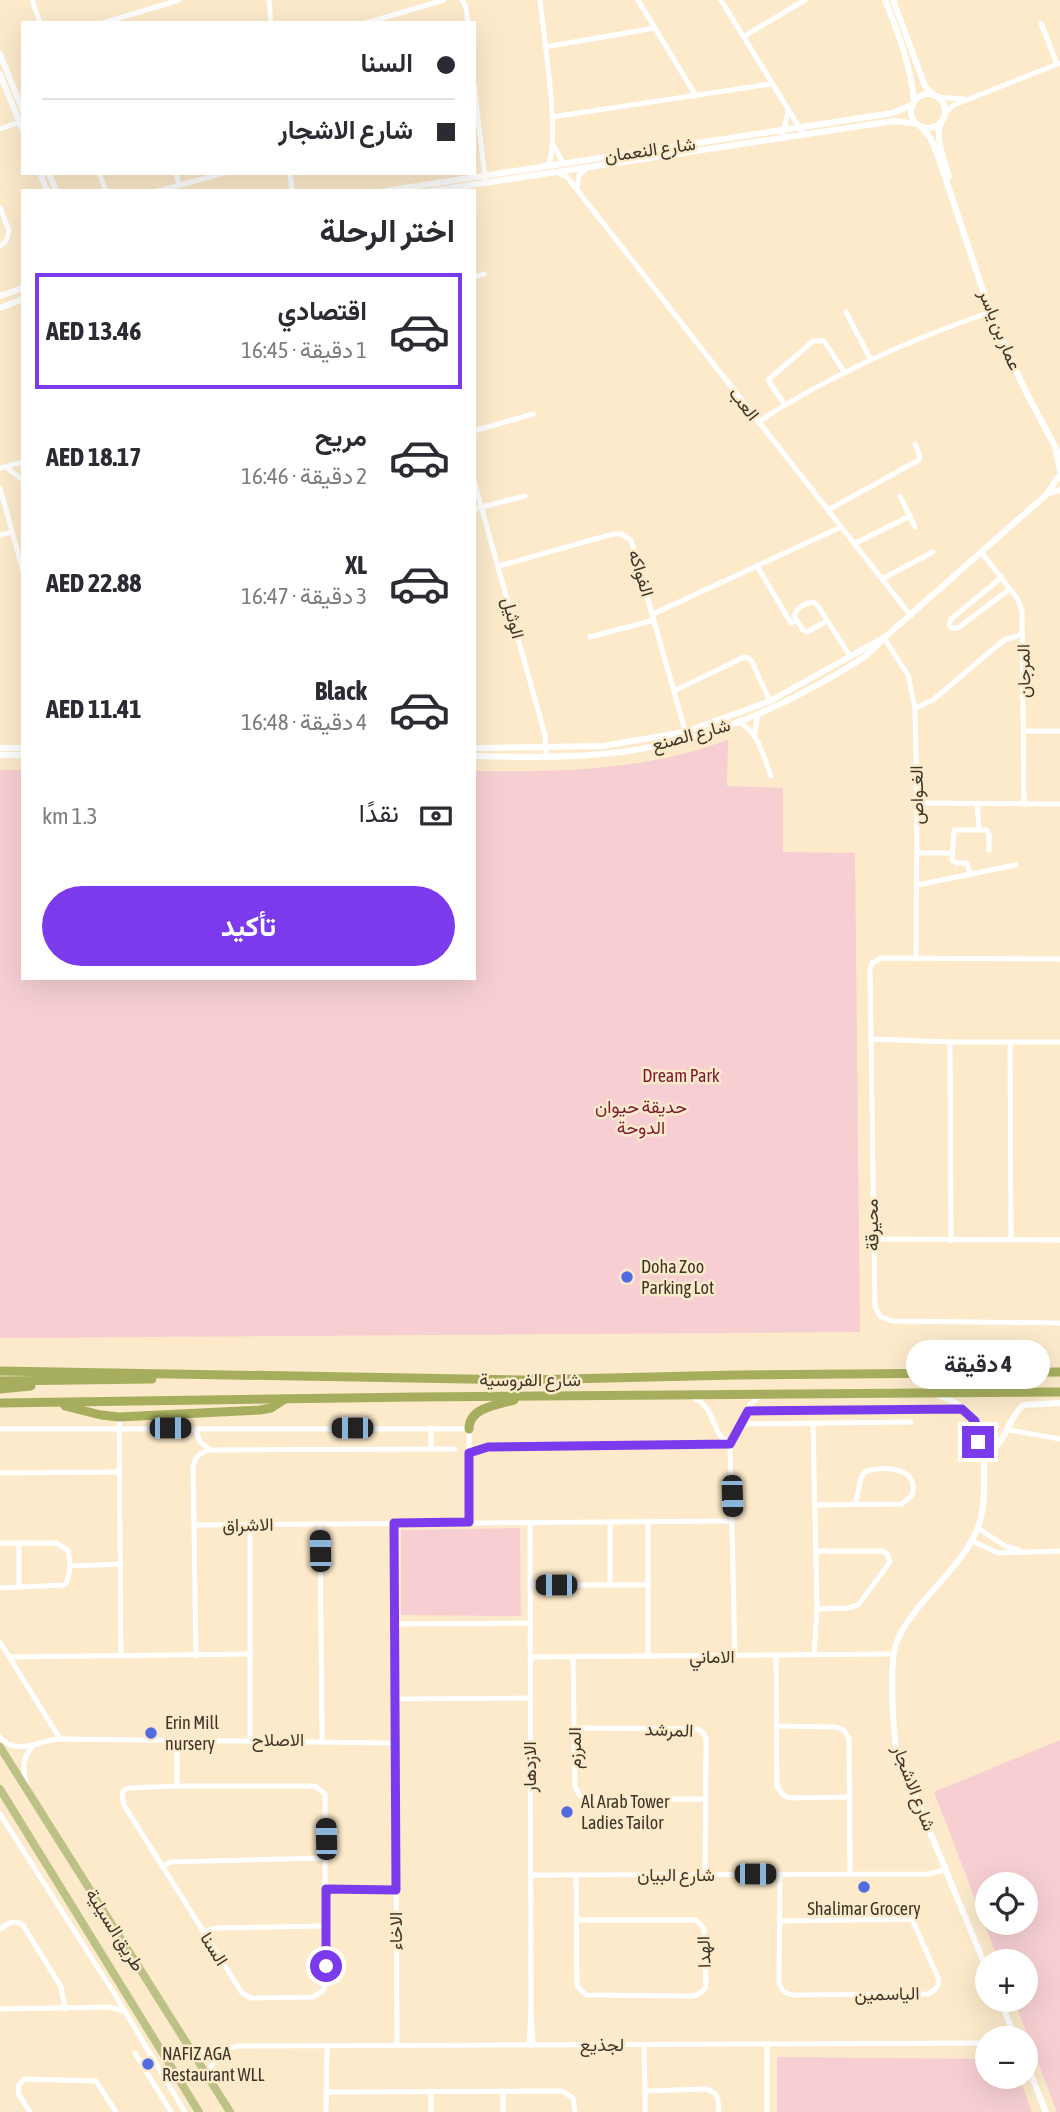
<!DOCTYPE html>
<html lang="ar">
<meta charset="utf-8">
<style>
body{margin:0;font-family:"Asap Condensed",Vazirmatn,sans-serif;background:#f2f2f3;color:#2b2b33;direction:rtl;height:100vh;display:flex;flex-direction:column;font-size:26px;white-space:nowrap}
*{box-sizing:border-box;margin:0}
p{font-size:23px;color:#7c7c81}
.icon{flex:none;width:38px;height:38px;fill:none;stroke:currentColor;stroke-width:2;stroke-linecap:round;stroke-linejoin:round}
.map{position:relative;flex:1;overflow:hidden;direction:ltr}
.details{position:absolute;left:21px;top:189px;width:455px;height:791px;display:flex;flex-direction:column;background:#fff;border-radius:0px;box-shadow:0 7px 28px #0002;direction:rtl}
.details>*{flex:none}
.banner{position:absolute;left:21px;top:21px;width:455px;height:154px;border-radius:0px;box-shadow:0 7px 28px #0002;direction:rtl;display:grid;align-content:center;height:154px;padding:0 21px;background:#fff}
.controls{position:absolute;left:975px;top:1872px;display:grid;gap:14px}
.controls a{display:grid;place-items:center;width:63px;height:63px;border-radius:50%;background:#fff;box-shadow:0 7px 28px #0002;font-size:35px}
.end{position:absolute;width:32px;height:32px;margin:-16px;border:9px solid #7c3aed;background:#fff;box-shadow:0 0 0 4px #fff}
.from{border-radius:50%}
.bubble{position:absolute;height:49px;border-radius:24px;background:#fff;box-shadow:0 7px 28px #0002;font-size:23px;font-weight:700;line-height:49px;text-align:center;direction:rtl}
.car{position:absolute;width:21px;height:42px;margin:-21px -10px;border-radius:9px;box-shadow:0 0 5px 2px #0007;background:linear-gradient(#222 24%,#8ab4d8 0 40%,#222 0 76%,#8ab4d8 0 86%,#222 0)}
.banner b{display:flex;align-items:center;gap:24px;height:66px;font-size:26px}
.banner b+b{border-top:2px solid #e1e1e2}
.banner i{width:18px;height:18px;background:#2b2b33}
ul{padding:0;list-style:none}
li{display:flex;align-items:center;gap:21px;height:116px;margin:0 14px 10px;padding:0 7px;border:4px solid transparent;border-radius:0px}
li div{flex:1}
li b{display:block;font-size:26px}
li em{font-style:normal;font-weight:700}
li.selected{border-color:#7c3aed}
li>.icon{width:63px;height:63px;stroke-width:1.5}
h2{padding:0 21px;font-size:32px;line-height:84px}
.pay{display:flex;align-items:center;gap:18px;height:77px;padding:0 21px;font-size:26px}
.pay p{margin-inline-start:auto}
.button{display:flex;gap:14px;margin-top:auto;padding:14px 21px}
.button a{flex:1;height:80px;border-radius:42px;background:#7c3aed;color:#fff;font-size:28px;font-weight:700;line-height:80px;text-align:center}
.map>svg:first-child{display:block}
.green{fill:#f7cfd2;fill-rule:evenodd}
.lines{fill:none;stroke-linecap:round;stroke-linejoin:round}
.minor{stroke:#fff;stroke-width:5}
.tertiary{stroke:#fff;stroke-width:6}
.primary{stroke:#bcc286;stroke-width:8}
.trunk{stroke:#a6ae5e;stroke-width:9}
.route{stroke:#7c3aed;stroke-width:9}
.poi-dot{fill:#526be0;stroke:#fceacb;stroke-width:2.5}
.labels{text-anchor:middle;stroke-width:5;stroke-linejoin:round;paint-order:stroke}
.street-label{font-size:18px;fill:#3d3629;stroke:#fceacb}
.park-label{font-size:18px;fill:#7c1730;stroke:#fceacb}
.poi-label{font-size:18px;fill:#3d3629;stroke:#fceacb;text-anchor:start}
</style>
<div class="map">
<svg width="1060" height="2112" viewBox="0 0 1060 2112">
<rect width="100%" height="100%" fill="#fceacb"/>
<g class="green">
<path d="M 728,740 L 727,786 L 783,788 L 783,852 L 855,853 L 860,1332 L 0,1338 L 0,770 L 23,770 L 23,978 L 474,978 L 474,771 C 540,772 606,771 670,757 C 689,753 709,746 728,740 Z"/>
<polygon points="520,1528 521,1616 401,1615 401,1530"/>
<path d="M 1060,1740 L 1060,2112 L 1057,2112 L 1014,2000 L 1026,2000 L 1026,1962 L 999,1962 L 934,1792 ZM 987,1885 L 1026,1885 L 1026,1923 L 987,1923 Z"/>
<polygon points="777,2057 987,2059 987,2077 1019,2077 1032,2112 777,2112"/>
</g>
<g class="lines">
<g class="minor">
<polyline points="32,0 40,23"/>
<polyline points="269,0 271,23"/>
<polyline points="462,0 466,7 468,23"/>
<path d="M 540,0 C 543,32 561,141 548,165"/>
<polyline points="638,0 696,96"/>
<polyline points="721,0 804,135"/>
<polyline points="103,23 179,0"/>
<polyline points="366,23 444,0"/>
<polyline points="1041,23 1057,64"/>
<polyline points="743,37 805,0"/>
<polyline points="545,47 655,28"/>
<polyline points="474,84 485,178"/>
<polyline points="938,97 964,99"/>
<polyline points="552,117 771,84"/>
<polyline points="944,117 946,112 954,105 1060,63"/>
<polyline points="0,129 23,121"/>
<polyline points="782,138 788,111"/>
<polyline points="554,146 563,163"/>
<polyline points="99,173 106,191"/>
<polyline points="176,173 179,185"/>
<polyline points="290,173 292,191"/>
<polyline points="558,173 567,177 911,616"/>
<polyline points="577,189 579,175 587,168"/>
<polyline points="158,191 224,173"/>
<polyline points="0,207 9,231 6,241 0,246"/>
<polyline points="474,277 484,274"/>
<polyline points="846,312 871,360"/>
<polyline points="785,405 768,380 813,341 824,341 845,373"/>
<path d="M 758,422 C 830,375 909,340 990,312"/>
<polyline points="474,431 533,414"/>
<polyline points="6,467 23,480"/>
<polyline points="0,468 23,462"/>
<polyline points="474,481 545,735 546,757"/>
<polyline points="0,488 23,571"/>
<polyline points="900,496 915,527"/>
<polyline points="474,509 525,496"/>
<polyline points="828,510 919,460 920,456 915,444"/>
<polyline points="0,535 12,532"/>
<polyline points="854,544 910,516"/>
<polyline points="981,552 1017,598 1022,611 1024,804"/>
<polyline points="499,566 613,534 621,534 631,540 686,734"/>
<polyline points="757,566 791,623 796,621"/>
<polyline points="1002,577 951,619 949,624 951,628 958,628 1010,589"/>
<polyline points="882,579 933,552"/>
<polyline points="653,614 841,527"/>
<path d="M 827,621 L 807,632 L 803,630 L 794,616 C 796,608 806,602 814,602 L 818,606 L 850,656"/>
<polyline points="590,637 654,620"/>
<polyline points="884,638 908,675 915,708 917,803 916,959"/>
<polyline points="674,691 744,657 749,658 752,662 770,701"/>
<polyline points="915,708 933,700 1004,640 1023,634"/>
<path d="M 737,722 C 758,729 764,758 771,776"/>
<polyline points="1024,731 1060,731"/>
<polyline points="754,736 758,715"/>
<polyline points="917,803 1060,804"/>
<polyline points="977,803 979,829"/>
<polyline points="917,853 952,853"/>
<polyline points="970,874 967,863 956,863 952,860 954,830 987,830 989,834 989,850"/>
<polyline points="917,885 1016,865"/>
<polyline points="1060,959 882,958 872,963 870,969 875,1307 881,1317 892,1321 1060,1323"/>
<polyline points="871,1039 950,1042 1060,1042"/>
<polyline points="950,1042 951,1241"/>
<polyline points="1010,1042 1011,1240"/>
<polyline points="872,1239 1060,1240"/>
<path d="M 692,1397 C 718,1408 709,1432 730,1444"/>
<polyline points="748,1411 962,1409"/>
<polyline points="119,1417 121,1655"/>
<polyline points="813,1423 817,1609 814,1655"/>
<polyline points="743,1424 911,1422"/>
<polyline points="0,1429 469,1429 469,1522"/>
<polyline points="195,1429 200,1442 211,1450"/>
<polyline points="1009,1430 1060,1439"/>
<polyline points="431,1449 431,1428"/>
<polyline points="469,1453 488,1447 730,1444"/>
<polyline points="0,1473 120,1472"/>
<path d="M 816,1505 L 902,1504 L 912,1495 C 920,1467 885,1466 866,1471 C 857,1479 860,1493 855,1504"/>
<polyline points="648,1521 648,1657"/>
<polyline points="530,1522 531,2013 533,2045"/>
<polyline points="610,1522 610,1585"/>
<polyline points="394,1523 397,2045"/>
<polyline points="320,1524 322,1740"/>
<polyline points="195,1525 733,1521"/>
<polyline points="250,1525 250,1740"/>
<polyline points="978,1528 1005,1546 1019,1550"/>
<polyline points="972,1541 998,1553 1060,1551"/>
<path d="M 0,1543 L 56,1543 L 68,1550 C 70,1561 71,1576 65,1585 L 0,1588"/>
<polyline points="19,1543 19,1587"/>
<polyline points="816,1551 882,1551 887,1554 890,1562 859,1604 849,1608 817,1609"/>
<polyline points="70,1566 121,1564"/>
<polyline points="530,1585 648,1585"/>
<polyline points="394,1624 530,1623"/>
<polyline points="0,1642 60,1739"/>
<path d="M 196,1656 L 193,1467 C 195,1456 201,1452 211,1450 L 455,1449"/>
<polyline points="776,1656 777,1786 783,1795 790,1798 850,1797"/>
<polyline points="10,1657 251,1654"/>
<polyline points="530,1657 894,1654"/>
<polyline points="573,1657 575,1787 580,1796 591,1799 705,1799"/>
<polyline points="735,1657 730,1444 750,1405 760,1395"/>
<polyline points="395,1699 530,1698"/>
<polyline points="777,1726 836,1727 844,1730 849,1739 850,1874"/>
<polyline points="575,1728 698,1729 703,1733 706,1738 705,1874"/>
<path d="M 0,1737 C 17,1757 38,1740 60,1739 L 395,1743"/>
<polyline points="177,1740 177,1786"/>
<path d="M 27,1785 C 22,1769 22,1758 33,1746"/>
<polygon points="177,1786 315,1786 325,1794 325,1986 323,1991 313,1997 251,1998 242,1993 124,1805 122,1795 124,1790 129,1788"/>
<polyline points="0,1814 114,1993 185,2112"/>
<polyline points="162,1866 171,1862 326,1858"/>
<polyline points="531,1875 929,1874 940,1871 946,1867"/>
<polyline points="576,1875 577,1986 586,1995 694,1996 702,1992 706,1987 704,1928 696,1920 577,1920"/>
<polyline points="326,1889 396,1890"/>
<path d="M 779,1921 L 912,1919 L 939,1980 C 938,1988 935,1990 928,1994 L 792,1995 L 784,1992 L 779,1984 L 780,1874"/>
<path d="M 0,1929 C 9,1923 13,1919 23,1925 L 61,1987 L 65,2009"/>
<polyline points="204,1932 215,1928 326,1926"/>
<polyline points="0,2009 109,2007 125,2011"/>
<polyline points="767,2044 767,2112"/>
<polyline points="529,2045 531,2013"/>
<polyline points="644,2045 645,2091"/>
<polyline points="191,2048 208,2053 238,2046 987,2043"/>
<polyline points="135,2053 171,2112"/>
<polyline points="210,2079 211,2066 218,2052"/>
<polyline points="326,2092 562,2091 573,2098 575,2112"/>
<polyline points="30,2112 18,2093 19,2085 24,2079 96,2081 116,2112"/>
<polyline points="326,2112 327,2046"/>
<polyline points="431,2112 431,2091"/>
<polyline points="503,2112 503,2091"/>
<path d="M 645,2112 L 645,2091 L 706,2089 C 719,2093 718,2099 719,2112"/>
</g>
<g class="tertiary">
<path d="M 885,0 C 898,33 911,65 914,101"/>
<polyline points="893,0 925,86 934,95"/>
<polyline points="0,54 23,111"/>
<polyline points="0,74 23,131"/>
<circle cx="928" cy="111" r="17"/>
<path d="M 941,123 C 934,138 945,161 949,177"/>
<polyline points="921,126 931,139 939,159 990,312 1024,388 1060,456"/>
<polyline points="40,173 47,191"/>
<polyline points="49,173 56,191"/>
<polyline points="385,191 893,113 913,104"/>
<polyline points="431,191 894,121 917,124"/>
<polyline points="0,296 23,288"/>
<polyline points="0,308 23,299"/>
<polyline points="1056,451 1060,471"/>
<polyline points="1047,494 1060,490"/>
<polyline points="0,748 23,748"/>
<polyline points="474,748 603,746 685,732 770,701 883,638"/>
<polyline points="0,755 23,755"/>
<path d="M 474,756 C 517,757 560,758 602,754 C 679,747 753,721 819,684 C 842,671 868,658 884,638 L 1047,494 L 1059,476"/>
<path d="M 938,1395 C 951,1400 970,1409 975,1422 C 979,1434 975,1446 984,1455 C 984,1479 986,1508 977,1530 C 960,1570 915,1601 898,1639 C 888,1659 893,1729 897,1752 L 987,1970"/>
<path d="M 984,1455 C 1008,1443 1006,1421 1023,1405 L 1060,1403"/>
<polyline points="1000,2000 1016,2039"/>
<polyline points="1026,2062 1046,2112"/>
</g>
<g class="primary">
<polyline points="0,1747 230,2112"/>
<polyline points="0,1789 199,2112"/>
</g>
<g class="trunk">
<polyline points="0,1371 524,1380 736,1375 1060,1372"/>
<polyline points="0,1381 152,1379"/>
<polyline points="0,1389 31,1386"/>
<polyline points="0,1403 416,1397 1060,1392"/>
<polyline points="65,1406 101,1415 119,1417 260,1410 271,1408 285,1399"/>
<path d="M 469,1429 C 469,1407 498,1405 514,1400"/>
</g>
</g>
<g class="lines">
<polyline class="route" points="326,1966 326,1889 396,1890 394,1523 469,1522 469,1453 488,1447 730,1444 748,1411 962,1409 975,1421 978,1442"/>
</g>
<g class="poi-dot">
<circle cx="627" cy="1277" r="7"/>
<circle cx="151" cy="1733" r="7"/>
<circle cx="567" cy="1812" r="7"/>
<circle cx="864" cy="1887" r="7"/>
<circle cx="148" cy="2064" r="7"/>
</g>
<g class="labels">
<g class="street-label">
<text transform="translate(650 150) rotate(-8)" y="6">شارع النعمان</text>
<text transform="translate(1000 330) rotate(68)" y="6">عمار بن ياسر</text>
<text transform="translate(744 404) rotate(52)" y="6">العب</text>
<text transform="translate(641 573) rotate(73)" y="6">الفواكه</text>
<text transform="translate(513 618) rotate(75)" y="6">الوثيل</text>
<text transform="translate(1024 671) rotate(-91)" y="6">المرجان</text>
<text transform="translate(691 735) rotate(-15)" y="6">شارع الصنع</text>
<text transform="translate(917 795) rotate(-91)" y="6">الغـواص</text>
<text transform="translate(872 1225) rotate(-91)" y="6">محيرقة</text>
<text x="530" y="1386">شارع الفروسية</text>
<text transform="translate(248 1525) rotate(-1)" y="6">الاشراق</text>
<text x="712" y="1663">الاماني</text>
<text transform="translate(669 1730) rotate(2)" y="6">المرشد</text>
<text x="278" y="1746">الاصلاح</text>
<text transform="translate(575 1748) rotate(-90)" y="6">المرزم</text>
<text transform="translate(530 1767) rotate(-90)" y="6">الازدهار</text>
<text transform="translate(914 1788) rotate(69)" y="6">شارع الاشجار</text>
<text x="676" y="1881">شارع البيان</text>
<text transform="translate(115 1930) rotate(58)" y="6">طريق السيلية</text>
<text transform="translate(396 1931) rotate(-90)" y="6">الاخاء</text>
<text transform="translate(214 1949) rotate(58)" y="6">السنا</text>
<text transform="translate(704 1952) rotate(-92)" y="6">الهدا</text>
<text transform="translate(887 1994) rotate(-1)" y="6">الياسمين</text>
<text x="602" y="2051">لجذيع</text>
</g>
<g class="park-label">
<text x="681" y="1082">Dream Park</text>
<text x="641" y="1113">حديقة حيوان<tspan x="641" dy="21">الدوحة</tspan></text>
</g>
<g class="poi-label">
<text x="641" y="1273">Doha Zoo<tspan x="641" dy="21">Parking Lot</tspan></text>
<text x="165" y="1729">Erin Mill<tspan x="165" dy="21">nursery</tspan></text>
<text x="581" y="1808">Al Arab Tower<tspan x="581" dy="21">Ladies Tailor</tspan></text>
<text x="864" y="1915" text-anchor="middle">Shalimar Grocery</text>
<text x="162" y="2060">NAFIZ AGA<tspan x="162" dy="21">Restaurant WLL</tspan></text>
</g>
</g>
</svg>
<div class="controls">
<a><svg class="icon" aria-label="locate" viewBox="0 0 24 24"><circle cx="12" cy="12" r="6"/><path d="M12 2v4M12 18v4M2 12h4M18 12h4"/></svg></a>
<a>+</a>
<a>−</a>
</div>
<i class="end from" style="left:326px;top:1966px"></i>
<i class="end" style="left:978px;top:1442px"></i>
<div class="bubble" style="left:906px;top:1340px;width:144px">4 دقيقة</div>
<i class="car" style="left:170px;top:1428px;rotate:90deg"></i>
<i class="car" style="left:352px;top:1428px;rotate:270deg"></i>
<i class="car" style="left:732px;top:1496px;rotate:178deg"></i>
<i class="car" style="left:320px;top:1551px;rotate:359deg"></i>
<i class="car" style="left:556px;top:1585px;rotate:270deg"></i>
<i class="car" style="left:326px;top:1839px;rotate:359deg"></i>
<i class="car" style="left:755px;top:1874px;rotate:90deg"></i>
<div class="banner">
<b><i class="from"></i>السنا</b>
<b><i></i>شارع الاشجار</b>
</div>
<section class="details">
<h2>اختر الرحلة</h2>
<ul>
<li class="selected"><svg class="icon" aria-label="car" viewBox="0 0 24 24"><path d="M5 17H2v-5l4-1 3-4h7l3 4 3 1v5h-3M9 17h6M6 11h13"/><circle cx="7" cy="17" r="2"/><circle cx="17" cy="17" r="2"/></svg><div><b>اقتصادي</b><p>1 دقيقة · 16:45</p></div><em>AED 13.46</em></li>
<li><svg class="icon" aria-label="car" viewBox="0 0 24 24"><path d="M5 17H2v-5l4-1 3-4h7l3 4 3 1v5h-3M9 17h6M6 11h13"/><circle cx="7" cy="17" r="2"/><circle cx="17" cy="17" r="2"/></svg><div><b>مريح</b><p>2 دقيقة · 16:46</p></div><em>AED 18.17</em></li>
<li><svg class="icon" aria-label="car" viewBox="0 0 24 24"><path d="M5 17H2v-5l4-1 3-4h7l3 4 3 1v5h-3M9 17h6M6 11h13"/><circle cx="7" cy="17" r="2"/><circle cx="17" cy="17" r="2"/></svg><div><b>XL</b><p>3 دقيقة · 16:47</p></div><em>AED 22.88</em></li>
<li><svg class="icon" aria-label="car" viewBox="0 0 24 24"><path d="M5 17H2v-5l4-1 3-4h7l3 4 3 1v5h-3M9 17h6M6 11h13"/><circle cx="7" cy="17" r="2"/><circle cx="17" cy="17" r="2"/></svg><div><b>Black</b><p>4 دقيقة · 16:48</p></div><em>AED 11.41</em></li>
</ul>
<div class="pay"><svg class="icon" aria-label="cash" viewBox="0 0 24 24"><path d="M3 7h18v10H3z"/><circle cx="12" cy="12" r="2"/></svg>نقدًا<p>1.3 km</p></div>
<div class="button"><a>تأكيد</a></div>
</section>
</div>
